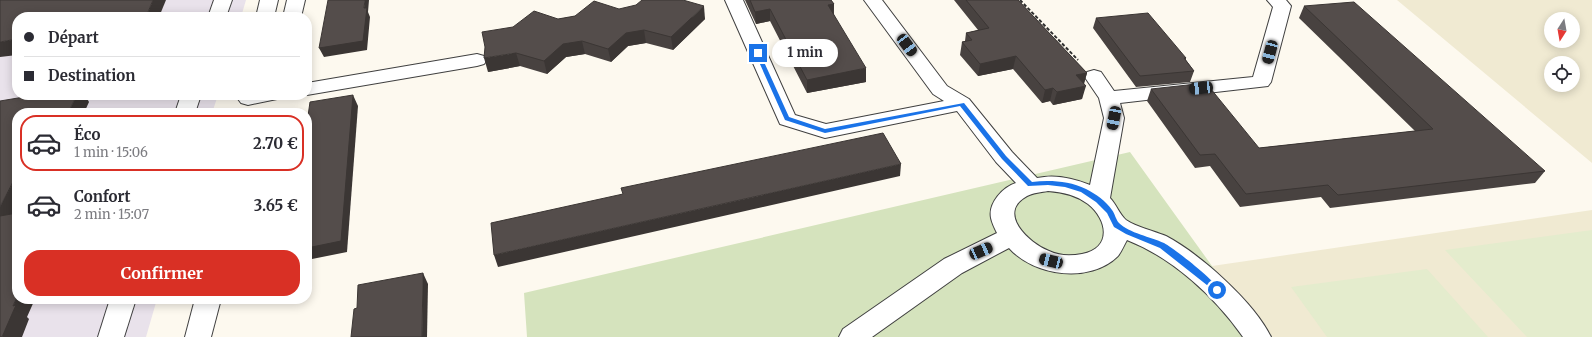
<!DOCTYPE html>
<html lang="fr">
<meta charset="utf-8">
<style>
body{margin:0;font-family:Merriweather,serif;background:#f2f2f3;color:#2b2b33;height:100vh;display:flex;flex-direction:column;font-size:15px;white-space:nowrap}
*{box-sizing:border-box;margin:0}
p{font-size:13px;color:#7c7c81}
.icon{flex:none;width:22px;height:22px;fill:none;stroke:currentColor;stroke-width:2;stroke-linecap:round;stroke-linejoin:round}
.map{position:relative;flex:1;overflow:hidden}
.drawer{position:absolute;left:12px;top:108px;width:300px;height:196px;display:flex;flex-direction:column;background:#fff;border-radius:16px;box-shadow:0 2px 10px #0003}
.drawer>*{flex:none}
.top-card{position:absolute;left:12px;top:12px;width:300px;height:88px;border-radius:16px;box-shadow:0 2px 10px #0003;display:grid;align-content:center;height:88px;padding:0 12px;background:#fff}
.needle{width:26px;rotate:191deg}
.controls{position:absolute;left:1544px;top:12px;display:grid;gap:8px}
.controls a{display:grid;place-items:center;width:36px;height:36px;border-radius:50%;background:#fff;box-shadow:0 2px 10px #0003;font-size:20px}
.end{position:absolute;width:18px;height:18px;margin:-9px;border:5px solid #1a73e8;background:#fff;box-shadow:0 0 0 2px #fff}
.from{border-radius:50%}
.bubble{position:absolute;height:28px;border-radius:14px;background:#fff;box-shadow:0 2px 10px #0003;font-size:13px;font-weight:700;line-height:28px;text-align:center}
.car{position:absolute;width:12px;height:24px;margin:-12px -6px;border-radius:5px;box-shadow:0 0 3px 1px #0007;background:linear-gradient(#222 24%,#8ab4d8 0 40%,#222 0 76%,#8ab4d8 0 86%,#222 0)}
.top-card b{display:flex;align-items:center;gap:14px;height:38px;font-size:15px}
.top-card b+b{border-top:1px solid #e1e1e2}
.top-card i{width:10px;height:10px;background:#2b2b33}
ul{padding:7px 0 0;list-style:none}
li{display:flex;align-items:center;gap:12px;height:56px;margin:0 8px 6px;padding:0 4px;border:2px solid transparent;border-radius:16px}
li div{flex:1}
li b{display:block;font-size:15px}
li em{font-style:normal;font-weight:700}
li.selected{border-color:#d93025}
li>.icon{width:36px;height:36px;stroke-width:1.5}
.action{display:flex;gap:8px;margin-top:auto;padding:8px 12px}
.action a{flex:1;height:46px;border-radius:16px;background:#d93025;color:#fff;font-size:16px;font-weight:700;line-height:46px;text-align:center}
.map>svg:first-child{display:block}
.industrial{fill:#e9e2eb}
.farmland{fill:#f0ead2;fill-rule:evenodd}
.green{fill:#d5e3bd}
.pitch{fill:#e4eccd}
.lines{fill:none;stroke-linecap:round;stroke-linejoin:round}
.minor-casing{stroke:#404040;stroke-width:2}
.path{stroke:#2f2f2f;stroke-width:2;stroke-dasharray:3.5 2;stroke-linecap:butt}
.minor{fill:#fff;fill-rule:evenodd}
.wall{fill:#484240}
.shaded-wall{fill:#3b3634}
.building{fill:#544d4b;stroke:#3b3634}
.route{fill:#1a73e8}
</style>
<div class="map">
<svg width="1592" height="337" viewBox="0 0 1592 337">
<rect width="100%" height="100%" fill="#fdf9ef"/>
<polygon class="industrial" points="0,0 246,0 241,17 17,17 17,95 218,95 212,113 17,113 17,299 157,299 146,337 0,337"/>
<g class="farmland">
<path d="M 1397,0 L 1592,0 L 1592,163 ZM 1551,19 L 1573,19 L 1573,41 L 1551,41 ZM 1551,63 L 1573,63 L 1573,85 L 1551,85 Z"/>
<polygon points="1592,210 1592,337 1266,337 1212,266"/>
</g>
<polygon class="green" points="1130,152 1212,266 1266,337 527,337 524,293"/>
<g class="pitch">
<polygon points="1592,230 1592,337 1527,337 1445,250"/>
<polygon points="1427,269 1488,337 1327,337 1291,287"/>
</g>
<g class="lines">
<defs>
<g id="minor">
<polygon points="214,0 232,0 226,17 208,17"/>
<polygon points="260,0 278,0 274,17 256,17"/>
<polygon points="287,0 305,0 301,17 283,17"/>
<path d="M 725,0 L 743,0 L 795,115 L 826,124 L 944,101 L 933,94 L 864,0 L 882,0 L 947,86 L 969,99 L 1012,152 L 1037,178 C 1055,174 1073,178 1090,185 L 1104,118 L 1099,98 L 1084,76 L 1087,72 L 1094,70 L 1101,72 L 1114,91 L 1253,77 L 1273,7 L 1267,0 L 1286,0 L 1291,6 L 1271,82 L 1268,86 L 1120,103 L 1124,118 L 1110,198 C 1116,204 1120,215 1126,220 C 1136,227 1154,231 1166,236 C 1200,254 1254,302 1271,337 L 1243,337 C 1215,297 1173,258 1127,240 C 1124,245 1122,251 1118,256 C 1090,284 1034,276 1009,248 L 962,273 L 872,337 L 839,337 L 843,329 L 944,259 L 997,233 C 995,229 992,223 991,218 C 988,203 1003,187 1016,183 L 996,162 L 957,111 L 825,138 L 780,124 ZM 1048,191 C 1063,192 1076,195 1088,204 C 1108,220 1112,248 1082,254 C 1071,256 1059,256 1049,251 C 1029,243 996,213 1027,196 C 1033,193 1042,192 1048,191 Z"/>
<polygon points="477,54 484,56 487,60 484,64 477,66 307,95 306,95 307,83"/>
<polygon points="181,95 201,95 195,113 175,113"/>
<polygon points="241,95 280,95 277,99 248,105 241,103 238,99"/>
<polygon points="110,299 136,299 124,337 98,337"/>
<polygon points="195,299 221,299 211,337 185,337"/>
</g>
</defs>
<use href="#minor" class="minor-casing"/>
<polyline class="path" points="1020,0 1078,60"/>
<use href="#minor" class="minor"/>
</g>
<g class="wall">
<polygon points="745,0 831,0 834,4 834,15 866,82 807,93 770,21 756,24"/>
<polygon points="954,0 1018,0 1087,73 1084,84 1082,99 1053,105 1050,101 1042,103 1013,69 978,76 960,55 962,42 965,41 966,33 978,30"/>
<polygon points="1304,6 1545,171 1535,183 1330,208 1321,197 1240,207 1210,166 1195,168 1147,101 1151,89 1259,148 1415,131 1299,18"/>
<polygon points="619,9 705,19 673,50 646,43 628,46 611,62 585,54 566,57 547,74 520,66 488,72 558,19"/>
<polygon points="1096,18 1186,58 1186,60 1194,71 1190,82 1136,87 1093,28"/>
</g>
<g class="shaded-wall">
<polygon points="153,0 166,0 159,17 146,17"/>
<polygon points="365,0 369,0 368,12 370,17 367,50 324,57 319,48 364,8"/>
<polygon points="834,4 833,17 828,5"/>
<polygon points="704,6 705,19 673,50 671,37"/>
<polygon points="770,9 770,21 756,24 755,12"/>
<polygon points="644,30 646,43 628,46 611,62 608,49 626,33"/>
<polygon points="17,39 17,55 0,57 0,42"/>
<polygon points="582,41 585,54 566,57 547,74 544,61 563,44"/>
<polygon points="516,53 520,66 488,72 484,58"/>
<polygon points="1016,56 1013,69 978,76 980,64"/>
<polygon points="866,68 866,82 807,93 807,80"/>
<polygon points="1087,73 1083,86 1076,75"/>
<polygon points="1086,86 1082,99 1053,105 1057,92"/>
<polygon points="1053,88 1050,101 1042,103 1045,90"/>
<polygon points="77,95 85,95 89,102 84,113 68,113"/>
<polygon points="353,95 358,106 347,252 307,260 307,248"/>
<polygon points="901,164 900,176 498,267 494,255"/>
<polygon points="17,174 17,210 7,230 0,222 0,207"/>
<polygon points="423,273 428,284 427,337 422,337"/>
<polygon points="17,297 17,299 35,299 27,317 29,319 22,337 2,337 13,306"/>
</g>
<g class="building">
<polygon points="0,0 153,0 146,17 17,17 17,39 0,42"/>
<polygon points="328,0 365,0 364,8 367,8 363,41 319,48"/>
<polygon points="642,0 683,0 704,6 671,37 644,30 626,33 608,49 582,41 563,44 544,61 516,53 484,58 485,47 482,32 513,27 534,11 558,19 575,16 594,1 619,9 636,5"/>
<polygon points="750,0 831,0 834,4 828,5 866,68 807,80 770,9 755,12"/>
<polygon points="966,0 1018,0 1087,73 1076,75 1086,86 1057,92 1053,88 1045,90 1016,56 980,64 962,42 972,40 966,33 989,28"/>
<polygon points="1354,2 1545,171 1338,195 1328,185 1246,194 1215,154 1200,155 1151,89 1206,83 1259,148 1433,129 1304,6"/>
<polygon points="1148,13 1186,58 1184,58 1194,71 1140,76 1096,18"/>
<polygon points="36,95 77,95 68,113 17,113 17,174 0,207 0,101"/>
<polygon points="353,95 341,241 307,248 307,123 310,102"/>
<polygon points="883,133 901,164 494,255 491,223 623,194 621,188"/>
<polygon points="17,213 17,297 13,306 16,305 2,337 0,337 0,216"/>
<polygon points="423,273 422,337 351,337 354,309 357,308 358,285"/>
</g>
<path class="route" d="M 758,51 L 760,53 L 789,117 L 825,129 L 964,103 L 1006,156 L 1032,182 C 1050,180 1069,181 1086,189 C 1096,194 1106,201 1112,210 C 1115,214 1116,220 1119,223 C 1129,233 1151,237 1164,243 C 1175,249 1214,280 1220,290 L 1217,293 L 1160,248 L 1126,234 L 1114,227 L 1107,213 L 1096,202 L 1081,192 L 1065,187 L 1048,185 L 1028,186 L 1002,159 L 960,106 L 825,133 L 785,120 L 755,53 Z"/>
</svg>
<div class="controls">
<a><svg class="needle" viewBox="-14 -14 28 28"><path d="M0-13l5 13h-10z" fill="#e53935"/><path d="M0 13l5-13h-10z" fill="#7c7c81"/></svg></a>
<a><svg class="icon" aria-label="locate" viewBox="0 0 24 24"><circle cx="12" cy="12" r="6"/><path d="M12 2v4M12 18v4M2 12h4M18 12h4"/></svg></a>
</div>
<i class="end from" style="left:1217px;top:290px"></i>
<i class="end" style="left:758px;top:53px"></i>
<div class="bubble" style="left:772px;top:39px;width:66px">1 min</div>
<i class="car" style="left:907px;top:45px;rotate:143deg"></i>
<i class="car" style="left:1270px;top:52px;rotate:195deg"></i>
<i class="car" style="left:1201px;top:88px;rotate:264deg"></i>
<i class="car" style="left:1114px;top:118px;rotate:191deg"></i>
<i class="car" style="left:981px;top:251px;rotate:66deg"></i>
<i class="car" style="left:1051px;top:261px;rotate:284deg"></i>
<div class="top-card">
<b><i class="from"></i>Départ</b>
<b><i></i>Destination</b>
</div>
<section class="drawer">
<ul>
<li class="selected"><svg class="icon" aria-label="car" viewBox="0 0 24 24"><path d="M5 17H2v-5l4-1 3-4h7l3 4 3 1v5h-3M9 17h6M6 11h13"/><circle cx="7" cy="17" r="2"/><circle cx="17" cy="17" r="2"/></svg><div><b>Éco</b><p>1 min · 15:06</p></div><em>2.70 €</em></li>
<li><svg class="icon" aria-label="car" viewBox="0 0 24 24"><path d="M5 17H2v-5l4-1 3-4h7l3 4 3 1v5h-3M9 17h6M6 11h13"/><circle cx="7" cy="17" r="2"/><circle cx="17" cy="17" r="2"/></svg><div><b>Confort</b><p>2 min · 15:07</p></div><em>3.65 €</em></li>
</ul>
<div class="action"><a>Confirmer</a></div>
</section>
</div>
